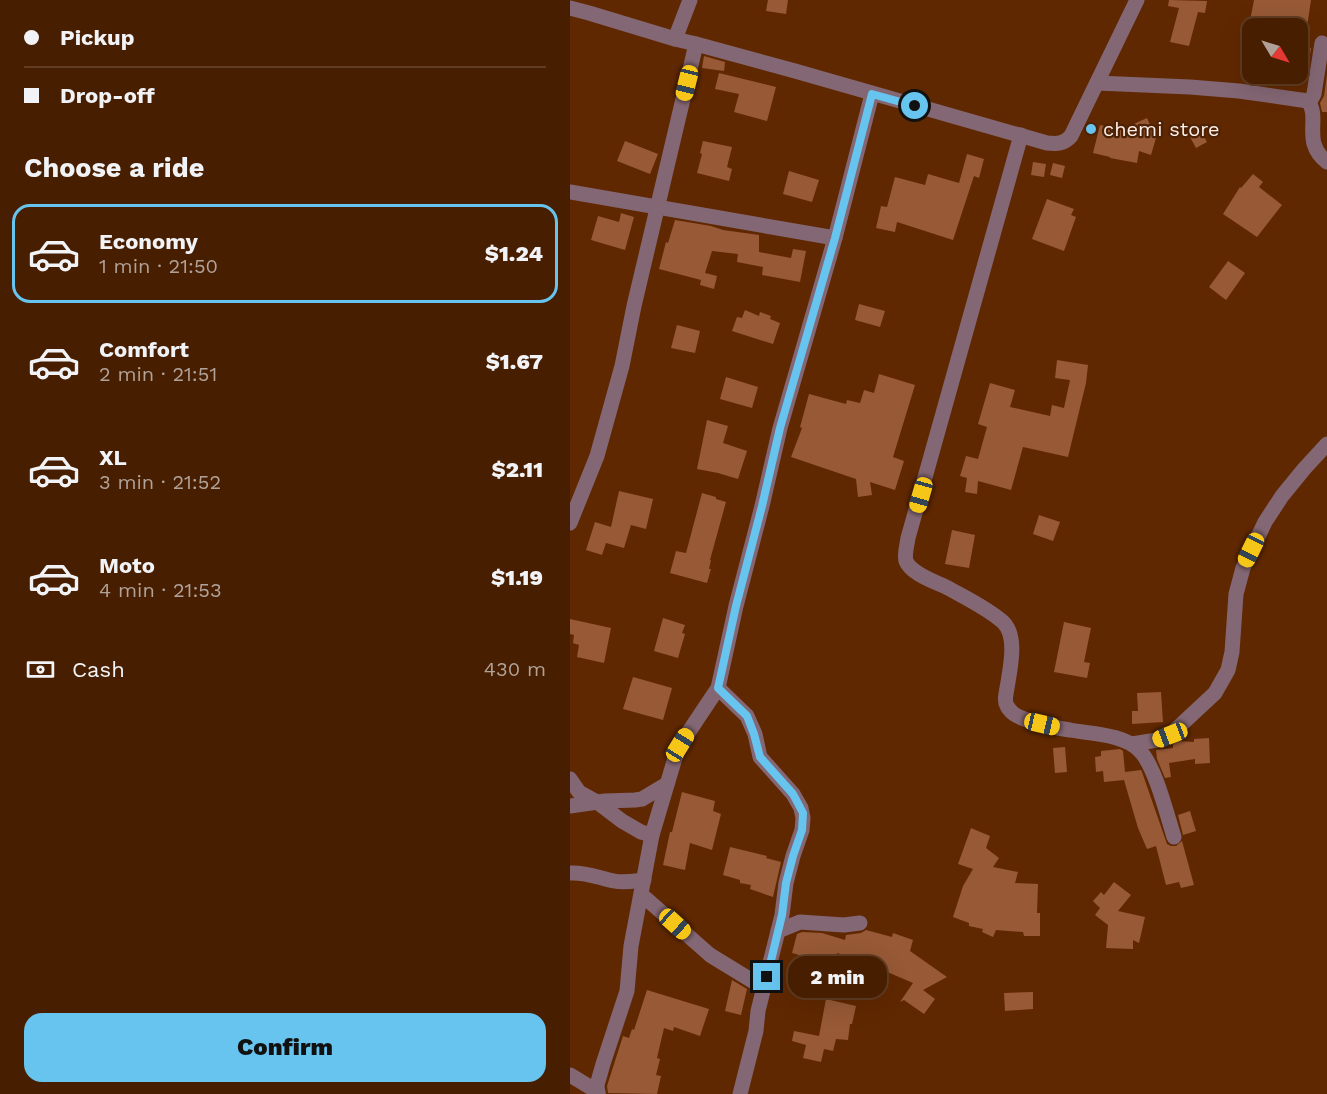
<!DOCTYPE html>
<meta charset="utf-8">
<style>
body{margin:0;font-family:"Work Sans",sans-serif;background:#522b0f;color:#f1f3f6;height:100vh;display:flex;flex-direction:column;font-size:22px;white-space:nowrap}
*{box-sizing:border-box;margin:0}
p{font-size:20px;color:#b1a299}
.icon{flex:none;width:33px;height:33px;fill:none;stroke:currentColor;stroke-width:2;stroke-linecap:round;stroke-linejoin:round}
.map{position:relative;flex:1;overflow:hidden}
.sheet{display:flex;flex-direction:column;background:#481e00;width:570px}
.sheet>*{flex:none}
.top-card{display:grid;align-content:center;height:132px;padding:0 24px;background:#481e00}
.needle{width:39px;rotate:128deg}
.controls{position:absolute;left:672px;top:18px;display:grid;gap:12px}
.controls a{display:grid;place-items:center;width:66px;height:66px;border-radius:12px;background:#481e00;box-shadow:0 6px 24px #0002,0 0 0 2px #603c22;font-size:30px}
.end{position:absolute;width:27px;height:27px;margin:-14px;border:8px solid #66c4ef;background:#111;box-shadow:0 0 0 3px #111}
.from{border-radius:50%}
.bubble{position:absolute;height:42px;border-radius:18px;background:#481e00;box-shadow:0 6px 24px #0002,0 0 0 2px #603c22;font-size:20px;font-weight:800;line-height:42px;text-align:center}
.car{position:absolute;width:18px;height:36px;margin:-18px -9px;border-radius:8px;box-shadow:0 0 4px 2px #0007;background:linear-gradient(#f5c518 24%,#345 0 40%,#f5c518 0 76%,#345 0 86%,#f5c518 0)}
.top-card b{display:flex;align-items:center;gap:21px;height:57px;font-size:22px}
.top-card b+b{border-top:2px solid #603c22}
.top-card i{width:15px;height:15px;background:#f1f3f6}
ul{padding:0;list-style:none}
li{display:flex;align-items:center;gap:18px;height:99px;margin:0 12px 9px;padding:0 12px;border:3px solid transparent;border-radius:18px}
li div{flex:1}
li b{display:block;font-size:22px}
li em{font-style:normal;font-weight:800}
li.current{border-color:#66c4ef}
li>.icon{width:54px;height:54px;stroke-width:1.5}
h2{padding:0 24px;font-size:27px;line-height:72px}
.pay{display:flex;align-items:center;gap:15px;height:66px;padding:0 24px;font-size:22px}
.pay p{margin-inline-start:auto}
.button{display:flex;gap:12px;margin-top:auto;padding:12px 24px}
.button a{flex:1;height:69px;border-radius:18px;background:#66c4ef;color:#111;font-size:24px;font-weight:800;line-height:69px;text-align:center}
main{display:flex;flex:1;min-height:0}
.map>svg:first-child{display:block}
.building{fill:#975936}
.lines{fill:none;stroke-linecap:round;stroke-linejoin:round}
.minor{stroke:#846774;stroke-width:15}
.route{stroke:#66c4ef;stroke-width:8}
.poi-dot{fill:#66c4ef;stroke:#4e2205;stroke-width:2}
.labels{text-anchor:middle;stroke-width:4.5;stroke-linejoin:round;paint-order:stroke}
.poi-label{font-size:20px;fill:#feefe8;stroke:#4e2205;text-anchor:start}
</style>
<main>
<section class="sheet">
<div class="top-card">
<b><i class="from"></i>Pickup</b>
<b><i></i>Drop-off</b>
</div>
<h2>Choose a ride</h2>
<ul>
<li class="current"><svg class="icon" aria-label="car" viewBox="0 0 24 24"><path d="M5 17H2v-5l4-1 3-4h7l3 4 3 1v5h-3M9 17h6M6 11h13"/><circle cx="7" cy="17" r="2"/><circle cx="17" cy="17" r="2"/></svg><div><b>Economy</b><p>1 min · 21:50</p></div><em>$1.24</em></li>
<li><svg class="icon" aria-label="car" viewBox="0 0 24 24"><path d="M5 17H2v-5l4-1 3-4h7l3 4 3 1v5h-3M9 17h6M6 11h13"/><circle cx="7" cy="17" r="2"/><circle cx="17" cy="17" r="2"/></svg><div><b>Comfort</b><p>2 min · 21:51</p></div><em>$1.67</em></li>
<li><svg class="icon" aria-label="car" viewBox="0 0 24 24"><path d="M5 17H2v-5l4-1 3-4h7l3 4 3 1v5h-3M9 17h6M6 11h13"/><circle cx="7" cy="17" r="2"/><circle cx="17" cy="17" r="2"/></svg><div><b>XL</b><p>3 min · 21:52</p></div><em>$2.11</em></li>
<li><svg class="icon" aria-label="car" viewBox="0 0 24 24"><path d="M5 17H2v-5l4-1 3-4h7l3 4 3 1v5h-3M9 17h6M6 11h13"/><circle cx="7" cy="17" r="2"/><circle cx="17" cy="17" r="2"/></svg><div><b>Moto</b><p>4 min · 21:53</p></div><em>$1.19</em></li>
</ul>
<div class="pay"><svg class="icon" aria-label="cash" viewBox="0 0 24 24"><path d="M3 7h18v10H3z"/><circle cx="12" cy="12" r="2"/></svg>Cash<p>430 m</p></div>
<div class="button"><a>Confirm</a></div>
</section>
<div class="map">
<svg width="757" height="1094" viewBox="0 0 757 1094">
<rect width="100%" height="100%" fill="#602800"/>
<g class="building">
<polygon points="198,0 218,0 216,14 196,11"/>
<polygon points="599,0 637,1 635,13 628,12 619,46 600,42 609,8 598,6"/>
<polygon points="684,0 741,0 737,27 740,28 738,48 741,48 736,82 728,81 728,28 682,28 682,61 670,58 675,21 680,21"/>
<polygon points="134,56 155,62 154,71 132,68"/>
<polygon points="149,73 206,87 197,121 164,112 169,94 145,89"/>
<polygon points="757,74 757,112 752,112 750,103 754,96"/>
<polygon points="577,118 586,138 581,155 569,151 567,163 540,158 540,157 523,153 530,125 544,128 542,134"/>
<polygon points="630,129 637,142 626,148 619,135"/>
<polygon points="55,141 88,154 80,174 47,161"/>
<polygon points="133,141 162,147 157,167 162,169 159,181 127,173 132,154 130,153"/>
<polygon points="397,154 414,159 409,178 404,176 383,240 327,222 325,232 306,228 311,206 317,207 325,177 355,185 358,174 389,183"/>
<polygon points="463,162 476,164 474,177 461,175"/>
<polygon points="483,163 495,166 492,178 480,175"/>
<polygon points="219,171 249,180 242,202 213,194"/>
<polygon points="683,174 693,182 689,187 712,205 687,237 653,214 670,187 671,188"/>
<polygon points="477,199 504,209 501,215 506,217 494,251 462,239"/>
<polygon points="51,213 64,217 55,250 21,240 28,216 49,222"/>
<polygon points="105,220 141,226 153,230 189,235 189,252 221,258 223,249 236,251 230,282 192,275 193,267 167,262 168,254 142,251 135,273 147,276 144,289 130,285 131,280 89,269 96,242 98,243"/>
<polygon points="658,261 675,273 656,300 639,287"/>
<polygon points="289,304 315,311 310,327 285,320"/>
<polygon points="175,310 189,316 190,312 201,316 200,319 210,323 203,344 162,331 167,317 172,318"/>
<polygon points="107,325 130,331 125,353 101,348"/>
<polygon points="487,360 518,365 516,383 498,457 453,447 441,490 408,481 407,494 395,492 397,478 390,476 396,456 408,459 417,427 408,424 420,383 445,390 440,407 480,416 482,405 494,408 500,380 485,378"/>
<polygon points="309,374 345,385 323,457 334,461 325,490 300,482 302,495 288,497 286,479 221,457 232,428 230,427 239,394 276,404 277,400 290,403 294,390 304,393"/>
<polygon points="156,377 188,387 182,408 150,399"/>
<polygon points="137,420 158,426 153,443 177,451 168,479 148,473 127,469"/>
<polygon points="49,491 83,499 76,529 61,525 54,548 36,543 32,555 16,550 25,522 41,527"/>
<polygon points="132,493 146,497 146,499 156,502 140,560 141,560 139,569 141,569 137,583 100,573 106,551 116,553"/>
<polygon points="469,515 490,522 483,541 463,534"/>
<polygon points="382,530 405,535 399,568 375,564"/>
<polygon points="93,618 115,625 112,633 115,634 108,658 84,651"/>
<polygon points="0,619 41,628 34,663 7,657 9,645 3,643 4,635 0,634"/>
<polygon points="494,622 521,628 514,662 520,663 517,678 484,672"/>
<polygon points="63,677 102,688 93,720 53,709"/>
<polygon points="591,692 593,722 562,724 562,711 568,711 567,693"/>
<polygon points="639,738 640,763 625,764 625,759 599,763 601,777 595,778 587,759 586,750 603,748 603,744 608,741 624,742 624,739"/>
<polygon points="495,747 497,772 485,773 483,748"/>
<polygon points="550,749 553,751 555,772 571,770 572,772 597,844 601,846 606,846 612,841 624,885 611,888 609,882 596,885 586,846 577,849 568,828 554,780 534,782 533,771 526,772 525,757 531,756 531,751"/>
<polygon points="112,792 145,801 143,811 151,814 142,850 120,843 115,870 93,865 100,832 102,832"/>
<polygon points="620,811 626,831 613,835 608,815"/>
<polygon points="401,828 420,836 416,848 429,858 423,867 448,872 445,883 468,884 467,913 470,913 470,936 454,936 453,932 426,930 423,937 412,932 413,929 399,926 399,923 383,917 393,886 403,869 388,864"/>
<polygon points="160,847 197,856 196,858 211,862 203,897 180,889 181,885 170,883 170,880 153,875"/>
<polygon points="544,882 561,895 548,911 575,917 569,943 563,940 563,949 536,948 538,925 525,915 530,908 523,901 531,892 534,895"/>
<polygon points="296,930 322,937 323,933 343,940 340,951 377,977 353,990 365,999 354,1014 334,1000 330,1002 343,983 315,971 317,967 267,953 264,965 222,953 227,934 232,932 252,933 275,940 276,935 291,933"/>
<polygon points="162,980 177,989 171,1015 155,1011"/>
<polygon points="77,990 139,1009 130,1036 104,1027 103,1031 94,1028 87,1058 90,1059 86,1075 91,1076 87,1094 38,1093 37,1086 53,1036 59,1038 62,1029 64,1030"/>
<polygon points="463,992 463,1009 435,1011 434,993"/>
<polygon points="256,999 286,1006 282,1024 280,1024 278,1040 266,1039 263,1051 254,1049 251,1062 233,1058 236,1045 222,1041 224,1031 249,1036"/>
</g>
<g class="lines">
<g class="minor">
<path d="M 0,8 L 19,13 L 105,39 L 126,44 L 225,71 L 477,143 C 487,144 494,144 501,136 L 567,0"/>
<polyline points="105,39 120,0"/>
<polyline points="527,83 620,87 669,91 738,101 742,98 744,94 752,43"/>
<path d="M 738,101 C 751,118 731,142 757,162"/>
<path d="M 451,135 L 338,538 C 337,546 334,554 336,561 C 341,574 366,582 378,588 C 396,598 417,608 433,622 C 448,636 440,669 437,688 C 436,694 434,701 437,706 C 442,715 451,718 460,721 C 473,725 487,728 500,730 C 521,734 555,734 570,751 C 585,766 597,815 604,837"/>
<polyline points="0,192 265,238"/>
<polyline points="0,523 27,456 52,366 64,306 126,44"/>
<polyline points="148,688 177,716 185,734 190,757 223,794 231,808 233,818 232,830 223,856 216,883 212,915 188,1011 186,1031 170,1094"/>
<polyline points="562,744 587,740 600,735 645,693 658,670 662,652 666,594 673,568 695,522 712,496 734,469 757,444"/>
<polyline points="0,779 9,792 27,802 52,821 71,832 82,835"/>
<polyline points="0,806 35,801 65,800 72,799 97,784"/>
<path d="M 0,873 C 16,872 29,878 44,881 C 54,883 64,881 74,880"/>
<polyline points="72,895 140,955 194,988"/>
<polyline points="208,931 230,922 274,925 290,923"/>
<polyline points="0,1075 28,1092"/>
<polyline points="28,1094 27,1085 33,1064 57,991 61,946 82,835 105,758 110,745 148,688 166,606 192,506 210,428 265,238 302,94"/>
</g>
</g>
<g class="lines">
<polyline class="route" points="197,977 212,915 216,883 223,856 232,830 233,813 223,794 190,757 184,734 177,716 148,688 166,606 192,506 210,428 265,238 302,94 345,106"/>
</g>
<circle class="poi-dot" cx="521" cy="129" r="6"/>
<g class="labels">
<g class="poi-label">
<text x="533" y="136">chemi store</text>
</g>
</g>
</svg>
<div class="controls">
<a><svg class="needle" viewBox="-14 -14 28 28"><path d="M0-13l5 13h-10z" fill="#e53935"/><path d="M0 13l5-13h-10z" fill="#b1a299"/></svg></a>
</div>
<i class="end from" style="left:345px;top:106px"></i>
<i class="end" style="left:197px;top:977px"></i>
<div class="bubble" style="left:218px;top:956px;width:99px">2 min</div>
<i class="car" style="left:117px;top:83px;rotate:194deg"></i>
<i class="car" style="left:351px;top:495px;rotate:196deg"></i>
<i class="car" style="left:681px;top:550px;rotate:206deg"></i>
<i class="car" style="left:472px;top:724px;rotate:103deg"></i>
<i class="car" style="left:600px;top:735px;rotate:249deg"></i>
<i class="car" style="left:110px;top:745px;rotate:32deg"></i>
<i class="car" style="left:105px;top:924px;rotate:132deg"></i>
</div>
</main>
